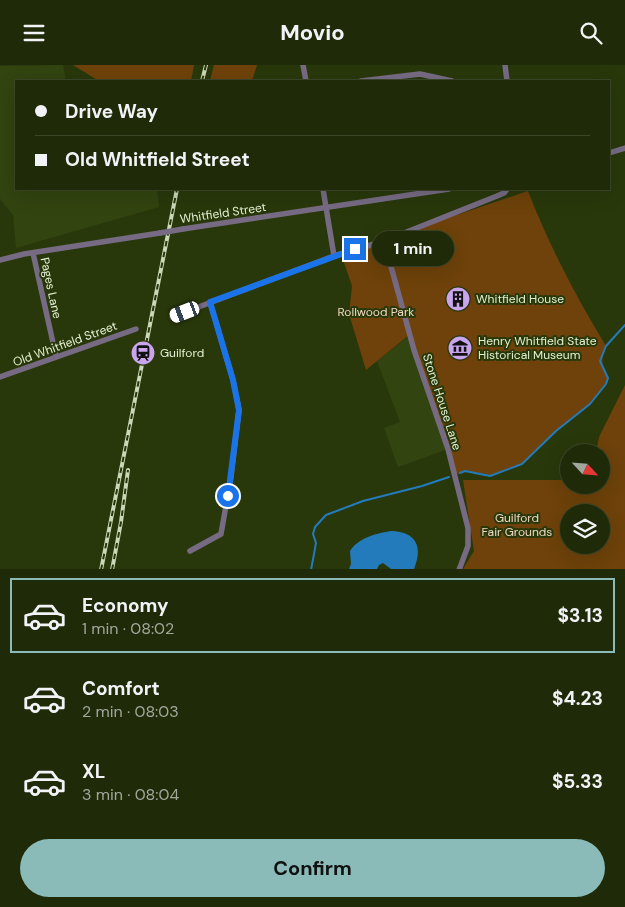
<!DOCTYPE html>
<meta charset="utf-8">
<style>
body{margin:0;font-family:"DM Sans",sans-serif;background:#273212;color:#f1f3f6;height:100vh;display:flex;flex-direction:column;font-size:19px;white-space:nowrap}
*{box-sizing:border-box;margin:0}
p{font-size:16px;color:#a1a79c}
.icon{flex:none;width:28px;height:28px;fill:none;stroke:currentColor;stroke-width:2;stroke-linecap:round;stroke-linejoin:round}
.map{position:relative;height:504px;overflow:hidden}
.side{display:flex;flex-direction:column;background:#1f2a08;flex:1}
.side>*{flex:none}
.top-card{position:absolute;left:15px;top:15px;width:595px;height:110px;border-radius:0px;box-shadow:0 5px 20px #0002,0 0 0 1px #3c4629;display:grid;align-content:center;height:110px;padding:0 20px;background:#1f2a08}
.needle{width:32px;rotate:116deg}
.controls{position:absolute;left:560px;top:379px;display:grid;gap:10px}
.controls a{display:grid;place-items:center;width:50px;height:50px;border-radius:50%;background:#1f2a08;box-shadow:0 5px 20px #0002,0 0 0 1px #3c4629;font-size:25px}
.end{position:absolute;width:22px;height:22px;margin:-11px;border:6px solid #1a73e8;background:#fff;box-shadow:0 0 0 2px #fff}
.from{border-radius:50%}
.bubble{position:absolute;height:35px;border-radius:18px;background:#1f2a08;box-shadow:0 5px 20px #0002,0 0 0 1px #3c4629;font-size:16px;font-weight:700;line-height:35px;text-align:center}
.car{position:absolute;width:15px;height:30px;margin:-15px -8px;border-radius:6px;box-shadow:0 0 4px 1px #0007;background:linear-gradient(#fff 24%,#345 0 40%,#fff 0 76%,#345 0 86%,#fff 0)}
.top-card b{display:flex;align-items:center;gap:18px;height:48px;font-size:19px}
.top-card b+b{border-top:1px solid #3c4629}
.top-card i{width:12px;height:12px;background:#f1f3f6}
ul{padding:9px 0 0;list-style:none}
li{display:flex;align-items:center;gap:15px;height:75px;margin:0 10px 8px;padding:0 10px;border:2px solid transparent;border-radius:0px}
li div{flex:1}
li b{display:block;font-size:19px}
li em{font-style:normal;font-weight:700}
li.current{border-color:#8bbbb9}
li>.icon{width:45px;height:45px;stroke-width:1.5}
.button{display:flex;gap:10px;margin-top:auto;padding:10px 20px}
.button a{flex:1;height:58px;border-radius:30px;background:#8bbbb9;color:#111;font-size:20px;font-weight:700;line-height:58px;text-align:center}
header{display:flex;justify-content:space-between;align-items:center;height:65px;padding:0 20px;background:#1f2a08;font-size:22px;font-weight:700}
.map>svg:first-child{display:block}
.built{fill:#324410}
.green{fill:#6e420a;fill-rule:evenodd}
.water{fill:#237bbc}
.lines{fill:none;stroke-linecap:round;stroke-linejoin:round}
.stream{stroke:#237bbc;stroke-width:2}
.building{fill:#4a621e;stroke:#8da469}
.street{stroke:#766b83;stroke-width:5.5}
.rail-casing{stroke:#cad8b7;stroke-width:4}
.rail{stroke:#29380b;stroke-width:2;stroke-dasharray:5.5;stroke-linecap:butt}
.street-bridge{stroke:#766b83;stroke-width:5.5}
.route{stroke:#1a73e8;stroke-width:6}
.labels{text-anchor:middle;stroke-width:4;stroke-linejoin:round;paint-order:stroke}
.street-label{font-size:12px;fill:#e3f0d1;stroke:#29380b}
.poi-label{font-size:12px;fill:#e3f0d1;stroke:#29380b;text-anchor:start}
.park-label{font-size:12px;fill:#eed8c2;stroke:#29380b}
</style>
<header><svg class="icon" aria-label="menu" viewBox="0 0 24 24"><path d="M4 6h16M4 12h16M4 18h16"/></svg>Movio<svg class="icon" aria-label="search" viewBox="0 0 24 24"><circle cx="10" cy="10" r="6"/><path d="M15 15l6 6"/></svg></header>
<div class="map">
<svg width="625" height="505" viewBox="0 0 625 505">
<rect width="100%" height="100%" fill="#29380b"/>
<g class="built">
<polygon points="63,0 66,16 16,16 16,124 157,124 159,142 16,183 13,150 0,134 0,1"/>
<polygon points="410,270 448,384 398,402 384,363 400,357 377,296"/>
</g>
<g class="green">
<polygon points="73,0 194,0 191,16 99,16"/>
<polygon points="214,0 257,0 252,16 210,16"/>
<path d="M 528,126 C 549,180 576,232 606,281 C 601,294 601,301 608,313 L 606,319 L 590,339 L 556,366 L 522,399 L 490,411 L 466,406 L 455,410 L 409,270 L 366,305 L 349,249 L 352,221 L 341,189 Z"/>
<path d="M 625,320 L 625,504 L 463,504 L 474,486 L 463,415 L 569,415 L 569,420 L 601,420 L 601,388 L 596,387 L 599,372 ZM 569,448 L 601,448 L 601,480 L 569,480 Z"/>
</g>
<path class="water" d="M 391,466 C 417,467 423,482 414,504 L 391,504 L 383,498 L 379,500 L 377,504 L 349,504 L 351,499 L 350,486 C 358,473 377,468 391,466 Z"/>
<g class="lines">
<g class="stream">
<polyline points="460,408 465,406 490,411 522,399 556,366 590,339 606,319 608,313 600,296 606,281 625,260"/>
<polyline points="311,505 316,478 313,469 315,462 326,450 363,436 422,421 449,412"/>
</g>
</g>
<polygon class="building" points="463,224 465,230 460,231 462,237 455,239 452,228"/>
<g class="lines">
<g class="street">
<polyline points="303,0 306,16"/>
<polyline points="505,0 507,16"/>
<polyline points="361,16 420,9 452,16"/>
<polyline points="609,88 625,83"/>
<polyline points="323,124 334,191"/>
<polyline points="183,164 449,124"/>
<polyline points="384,176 414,285 448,384 468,463 468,481 459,505"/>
<polyline points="33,188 56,291"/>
<polyline points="0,195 24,189 160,168"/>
<polyline points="172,252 334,191 384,176 497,131 504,128 507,124"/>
<polyline points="0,312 136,264"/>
<polyline points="190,486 221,469 231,412 239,345 233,315 210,237"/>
</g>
<defs>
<g id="rail">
<polyline points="202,16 206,0"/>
<polyline points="101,505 177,124"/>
<polyline points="112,505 121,457 128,405"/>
</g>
</defs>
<use href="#rail" class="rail-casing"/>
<use href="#rail" class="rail"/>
<polyline class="street-bridge" points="160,168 183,164"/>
</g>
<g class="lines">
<polyline class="route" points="228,431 239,345 233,315 210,237 355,184"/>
</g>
<defs>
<symbol id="building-disc" viewBox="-11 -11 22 22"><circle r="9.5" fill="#c9a5ee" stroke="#29380b"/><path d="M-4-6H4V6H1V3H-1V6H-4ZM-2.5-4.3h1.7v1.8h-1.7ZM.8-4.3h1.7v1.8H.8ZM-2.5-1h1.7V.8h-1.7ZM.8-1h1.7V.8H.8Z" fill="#111"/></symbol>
<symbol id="museum-disc" viewBox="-11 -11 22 22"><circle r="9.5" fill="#c9a5ee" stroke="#29380b"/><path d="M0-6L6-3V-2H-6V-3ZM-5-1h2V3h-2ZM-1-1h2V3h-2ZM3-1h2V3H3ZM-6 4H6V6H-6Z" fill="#111"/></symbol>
<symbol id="station-disc" viewBox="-11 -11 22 22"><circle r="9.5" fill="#c9a5ee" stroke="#29380b"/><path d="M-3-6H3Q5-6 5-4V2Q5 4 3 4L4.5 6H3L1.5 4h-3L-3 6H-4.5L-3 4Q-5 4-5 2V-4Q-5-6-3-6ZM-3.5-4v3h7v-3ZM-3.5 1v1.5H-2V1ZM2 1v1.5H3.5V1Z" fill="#111"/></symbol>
</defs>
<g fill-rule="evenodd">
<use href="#building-disc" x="444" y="220" width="28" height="28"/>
<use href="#museum-disc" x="446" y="269" width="28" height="28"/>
<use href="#station-disc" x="129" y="274" width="28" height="28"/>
</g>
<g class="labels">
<g class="street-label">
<text transform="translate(223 148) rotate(-8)" y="4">Whitfield Street</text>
<text transform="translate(51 223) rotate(78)" y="4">Pages Lane</text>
<text transform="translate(65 279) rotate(-20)" y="4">Old Whitfield Street</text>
<text transform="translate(442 337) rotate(72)" y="4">Stone House Lane</text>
</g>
<g class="poi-label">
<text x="476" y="238">Whitfield House</text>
<text x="478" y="280">Henry Whitfield State<tspan x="478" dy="14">Historical Museum</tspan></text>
<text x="160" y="292">Guilford</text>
</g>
<g class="park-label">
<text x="376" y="251">Rollwood Park</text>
<text x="517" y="457">Guilford<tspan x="517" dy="14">Fair Grounds</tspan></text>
</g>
</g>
</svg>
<div class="controls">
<a><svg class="needle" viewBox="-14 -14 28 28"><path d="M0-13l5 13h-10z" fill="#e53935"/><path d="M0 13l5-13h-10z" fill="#a1a79c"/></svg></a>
<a><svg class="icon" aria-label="layers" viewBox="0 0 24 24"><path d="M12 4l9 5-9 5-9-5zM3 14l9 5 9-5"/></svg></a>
</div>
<i class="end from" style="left:228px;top:431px"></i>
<i class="end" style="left:355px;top:184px"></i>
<div class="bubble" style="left:372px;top:166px;width:82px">1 min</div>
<i class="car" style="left:185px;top:247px;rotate:249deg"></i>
<div class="top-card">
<b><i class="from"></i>Drive Way</b>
<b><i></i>Old Whitfield Street</b>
</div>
</div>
<section class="side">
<ul>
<li class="current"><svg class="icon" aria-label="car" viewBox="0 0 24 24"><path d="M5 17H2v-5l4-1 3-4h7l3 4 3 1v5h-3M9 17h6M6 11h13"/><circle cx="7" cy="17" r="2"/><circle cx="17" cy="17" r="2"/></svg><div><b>Economy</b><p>1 min · 08:02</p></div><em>$3.13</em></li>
<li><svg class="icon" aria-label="car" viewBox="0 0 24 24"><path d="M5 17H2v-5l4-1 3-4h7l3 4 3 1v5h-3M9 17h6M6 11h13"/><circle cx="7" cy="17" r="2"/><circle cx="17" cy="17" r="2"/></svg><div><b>Comfort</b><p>2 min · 08:03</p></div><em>$4.23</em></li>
<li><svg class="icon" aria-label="car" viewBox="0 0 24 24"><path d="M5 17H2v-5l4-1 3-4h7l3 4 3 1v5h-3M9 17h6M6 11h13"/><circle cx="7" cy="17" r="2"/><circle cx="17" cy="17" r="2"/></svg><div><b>XL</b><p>3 min · 08:04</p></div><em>$5.33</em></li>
</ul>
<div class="button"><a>Confirm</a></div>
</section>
